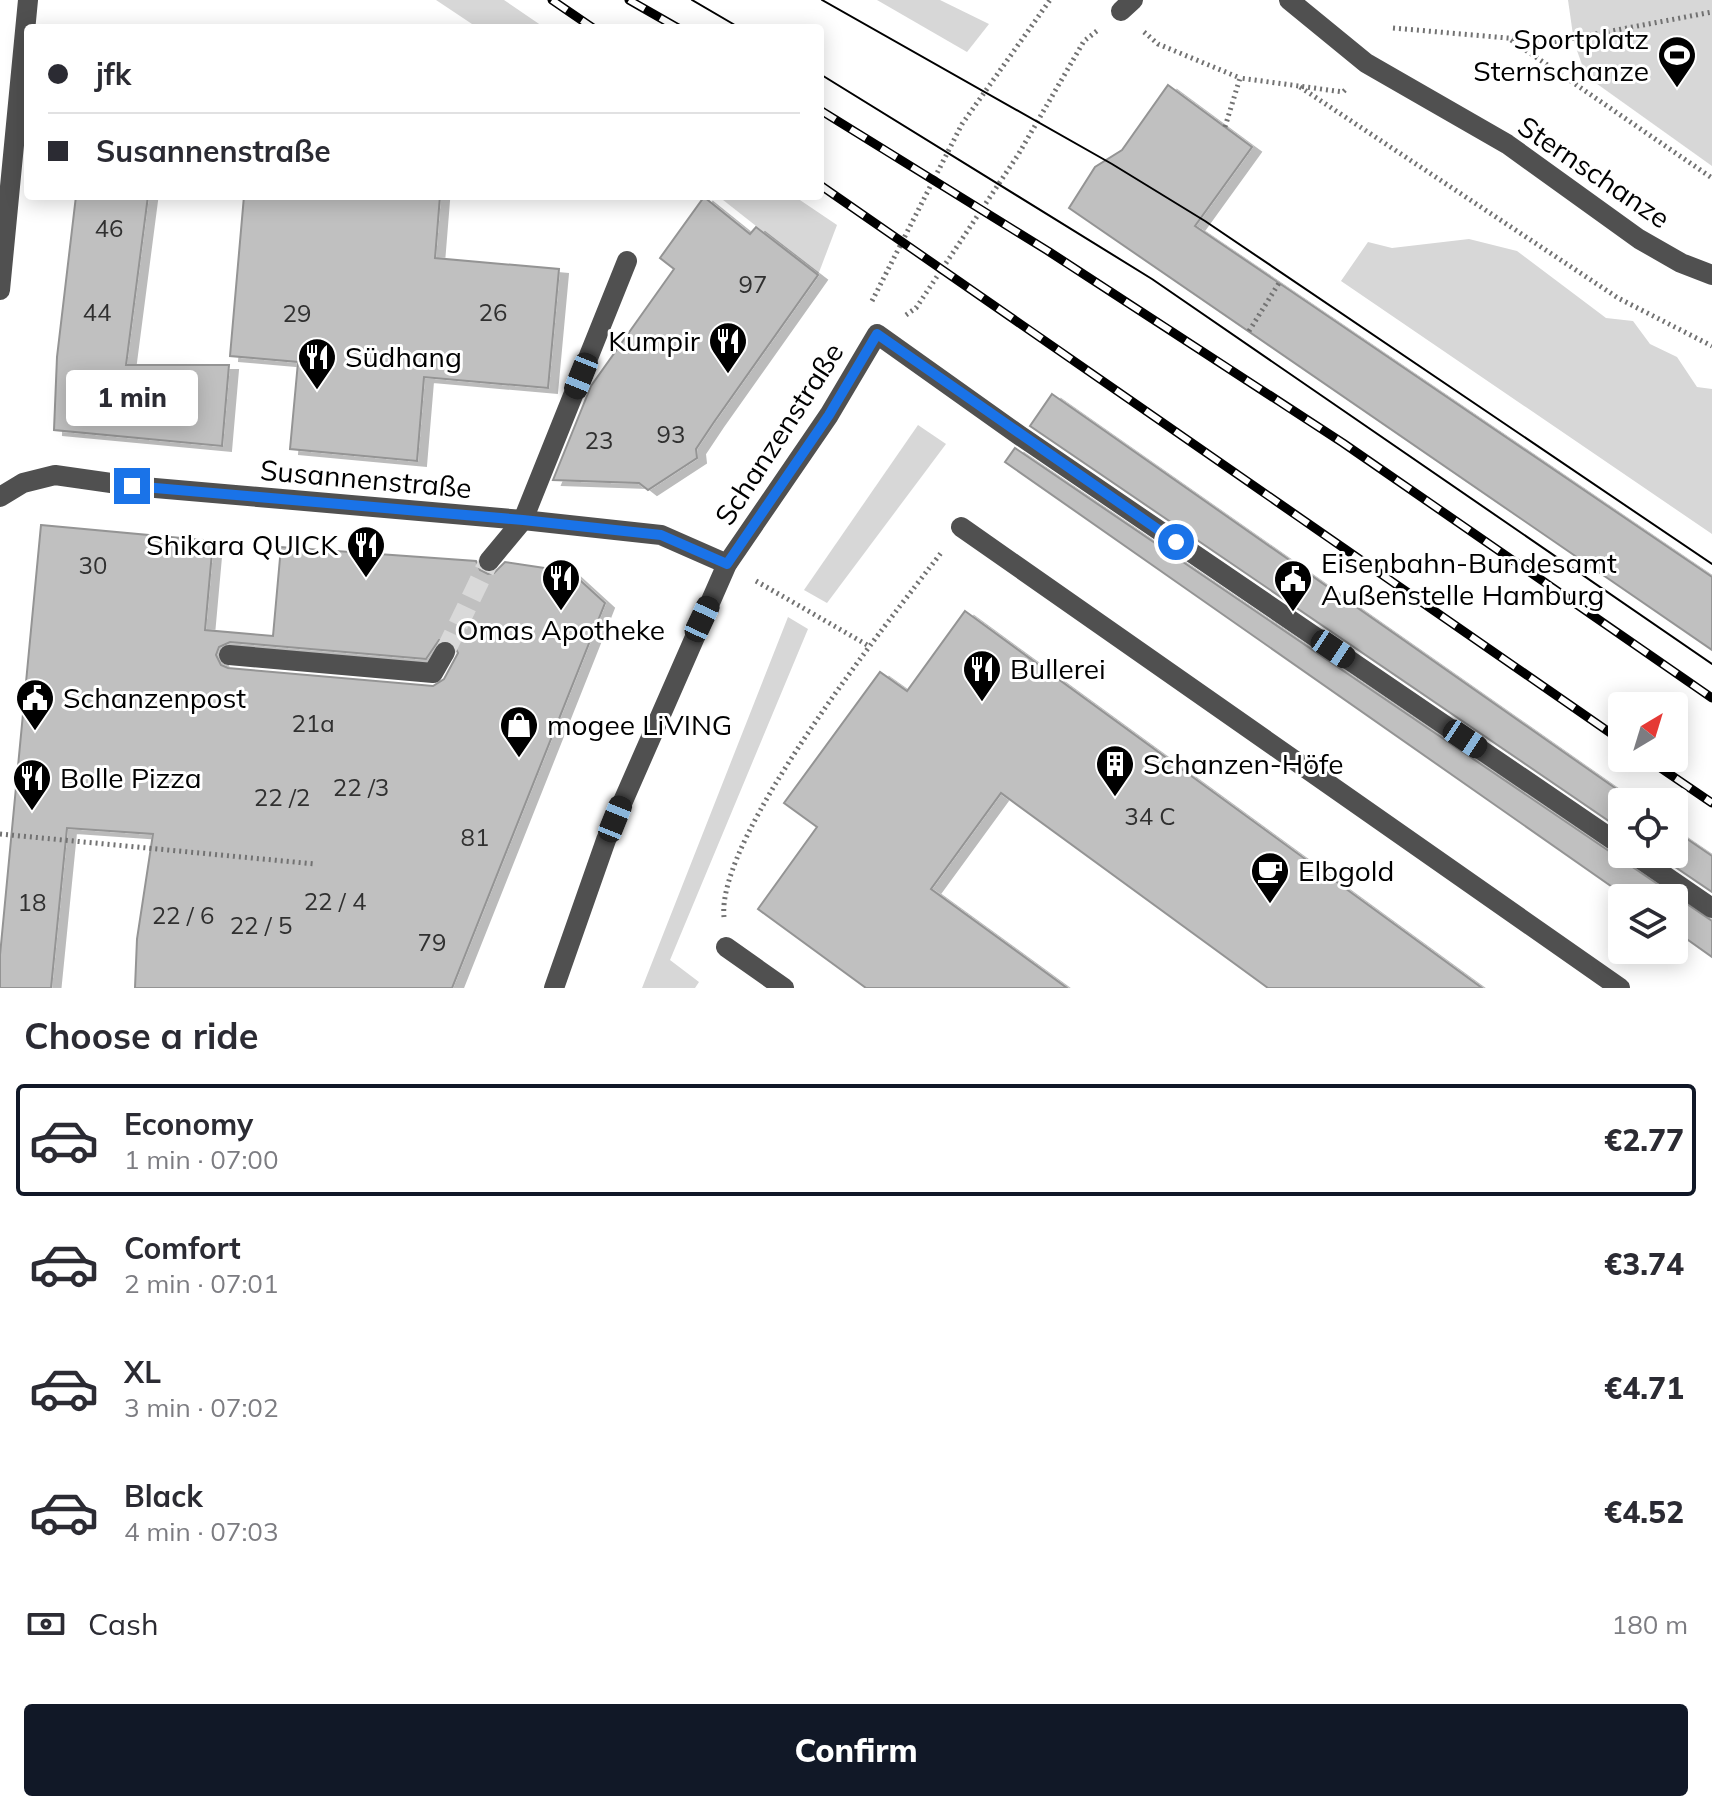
<!DOCTYPE html>
<meta charset="utf-8">
<style>
body{margin:0;font-family:Mulish,sans-serif;background:#f7f7f7;color:#2b2b33;height:100vh;display:flex;flex-direction:column;font-size:30px;white-space:nowrap}
*{box-sizing:border-box;margin:0}
p{font-size:26px;color:#7c7c81}
.icon{flex:none;width:44px;height:44px;fill:none;stroke:currentColor;stroke-width:2;stroke-linecap:round;stroke-linejoin:round}
.map{position:relative;height:988px;overflow:hidden}
.sheet{display:flex;flex-direction:column;background:#fff;flex:1}
.sheet>*{flex:none}
.hud{position:absolute;left:24px;top:24px;width:800px;height:176px;border-radius:8px;box-shadow:0 4px 20px #0003;display:grid;align-content:center;height:176px;padding:0 24px;background:#fff}
.needle{width:52px;rotate:38deg}
.controls{position:absolute;left:1608px;top:692px;display:grid;gap:16px}
.controls a{display:grid;place-items:center;width:80px;height:80px;border-radius:8px;background:#fff;box-shadow:0 4px 20px #0003;font-size:40px}
.end{position:absolute;width:36px;height:36px;margin:-18px;border:10px solid #1a73e8;background:#fff;box-shadow:0 0 0 4px #fff}
.from{border-radius:50%}
.bubble{position:absolute;height:56px;border-radius:8px;background:#fff;box-shadow:0 4px 20px #0003;font-size:26px;font-weight:800;line-height:56px;text-align:center}
.car{position:absolute;width:24px;height:48px;margin:-24px -12px;border-radius:10px;box-shadow:0 0 6px 2px #0007;background:linear-gradient(#222 24%,#8ab4d8 0 40%,#222 0 76%,#8ab4d8 0 86%,#222 0)}
.hud b{display:flex;align-items:center;gap:28px;height:76px;font-size:30px}
.hud b+b{border-top:2px solid #e1e1e2}
.hud i{width:20px;height:20px;background:#2b2b33}
ul{padding:0;list-style:none}
li{display:flex;align-items:center;gap:24px;height:112px;margin:0 16px 12px;padding:0 8px;border:4px solid transparent;border-radius:8px}
li div{flex:1}
li b{display:block;font-size:30px}
li em{font-style:normal;font-weight:800}
li.active{border-color:#111827}
li>.icon{width:72px;height:72px;stroke-width:1.5}
h2{padding:0 24px;font-size:36px;line-height:96px}
.pay{display:flex;align-items:center;gap:20px;height:88px;padding:0 24px;font-size:30px}
.pay p{margin-inline-start:auto}
.action{display:flex;gap:16px;margin-top:auto;padding:16px 24px}
.action a{flex:1;height:92px;border-radius:8px;background:#111827;color:#fff;font-size:32px;font-weight:800;line-height:92px;text-align:center}
.map>svg:first-child{display:block}
.green{fill:#d7d7d7}
.building{fill:#c0c0c0;stroke:#949494;stroke-width:2;fill-rule:evenodd;filter:url(#shadow)}
.lines{fill:none;stroke-linecap:round;stroke-linejoin:round}
.minor-tunnel{stroke:#d9d9d9;stroke-width:20;stroke-dasharray:20 10;stroke-linecap:butt}
.path{stroke:#727272;stroke-width:5;stroke-dasharray:2 4;stroke-linecap:butt}
.minor{stroke:#505050;stroke-width:20}
.tram{stroke:#000;stroke-width:2}
.rail-casing{stroke:#000;stroke-width:9}
.rail{stroke:#fff;stroke-width:6;stroke-dasharray:18;stroke-linecap:butt}
.route{stroke:#1a73e8;stroke-width:10}
.labels{text-anchor:middle;stroke-width:6;stroke-linejoin:round;paint-order:stroke}
.number-label{font-size:24px;fill:#303030}
.poi-label{font-size:28px;fill:#000;stroke:#fff;text-anchor:start}
.street-label{font-size:28px;fill:#000;stroke:#fff}
</style>
<div class="map">
<svg width="1712" height="988" viewBox="0 0 1712 988">
<defs>
<filter id="shadow"><feDropShadow dx="9" dy="5" stdDeviation="0" flood-color="#0004"/></filter>
</defs>
<rect width="100%" height="100%" fill="#fff"/>
<g class="green">
<polygon points="436,0 504,0 545,28 478,28"/>
<polygon points="877,0 940,0 989,24 967,52"/>
<polygon points="1568,0 1712,0 1712,166 1586,76 1574,42"/>
<polygon points="718,196 794,196 837,225 818,275"/>
<polygon points="1469,239 1517,251 1606,318 1633,321 1650,344 1677,357 1697,387 1712,389 1712,534 1341,281 1368,242 1392,248"/>
<polygon points="918,425 946,444 827,603 804,590"/>
<polygon points="788,617 808,629 670,960 699,982 695,988 642,988"/>
</g>
<g class="building">
<polygon points="1168,85 1252,147 1195,226 1712,577 1712,650 1069,208 1095,167 1122,150"/>
<polygon points="76,196 148,196 126,365 229,365 222,446 54,430 57,357"/>
<polygon points="244,196 440,196 435,258 559,269 548,388 424,377 417,461 290,449 298,362 230,356"/>
<polygon points="704,197 750,234 756,227 818,275 714,422 696,449 697,458 648,490 639,483 553,480 591,386 674,269 660,258"/>
<polygon points="1052,394 1635,802 1622,802 1622,830 1030,426"/>
<polygon points="1015,448 1712,921 1712,957 1674,930 1674,898 1628,898 1005,462"/>
<path d="M 41,525 L 213,541 L 205,630 L 273,636 L 281,547 L 476,561 L 480,570 L 488,574 L 494,573 L 505,562 L 571,572 L 605,603 L 452,988 L 135,988 L 137,939 L 153,834 L 67,828 L 51,988 L 0,988 L 0,955 ZM 439,640 L 452,641 L 458,653 L 444,679 L 433,686 L 228,668 L 221,665 L 216,655 L 219,647 L 230,642 L 426,659 Z"/>
<polygon points="965,611 1482,988 1268,988 1001,793 931,889 1067,988 866,988 758,909 817,827 784,803 880,672 907,691"/>
<polygon points="1674,830 1712,856 1712,892 1656,854 1674,854"/>
</g>
<g class="lines">
<polyline class="minor-tunnel" points="445,652 489,561"/>
<g class="path">
<polyline points="1393,28 1553,42 1712,12"/>
<polyline points="1144,32 1158,44 1240,78"/>
<polyline points="1511,40 1712,178"/>
<polyline points="1300,87 1618,298 1712,346"/>
<polyline points="1225,127 1240,78 1343,92 1346,89"/>
<polyline points="872,301 962,124 1050,0"/>
<polyline points="906,315 916,308 1018,155 1084,41 1098,30"/>
<polyline points="1249,331 1279,283"/>
<polyline points="756,581 869,646"/>
<polyline points="0,834 315,864"/>
<path d="M 724,917 C 716,836 888,622 941,553"/>
</g>
<g class="minor">
<polyline points="1289,0 1366,63 1507,144 1639,239 1681,263 1712,275"/>
<polyline points="1121,11 1133,0"/>
<polyline points="0,290 28,0"/>
<polyline points="0,497 23,483 55,475 132,486 523,520 661,535 727,564"/>
<polyline points="961,527 1620,988"/>
<polyline points="489,561 523,520 627,261"/>
<polyline points="229,655 433,673 445,652"/>
<polyline points="1633,854 1712,908"/>
<polyline points="726,947 784,988"/>
<polyline points="554,988 606,840 727,564 829,415 877,334 1019,435 1622,846"/>
</g>
<g class="tram">
<polyline points="692,0 740,28"/>
<polyline points="822,0 1112,164 1205,221 1712,564"/>
<polyline points="820,74 1152,279 1712,664"/>
</g>
<defs>
<g id="rail">
<polyline points="552,0 593,28"/>
<polyline points="629,0 678,28"/>
<polyline points="820,110 1048,251 1343,443 1712,698"/>
<polyline points="820,185 1622,741"/>
<polyline points="1646,758 1712,803"/>
</g>
</defs>
<use href="#rail" class="rail-casing"/>
<use href="#rail" class="rail"/>
</g>
<g class="lines">
<polyline class="route" points="132,486 523,520 661,535 727,564 829,415 877,334 1176,542"/>
</g>
<defs>
<symbol id="stadium-pin" viewBox="-11 -11 22 30"><path d="M0 17L-7.5 6A9.5 9.5 0 1 1 7.5 6Z" fill="#000" stroke="#fff"/><path d="M0-5a6.5 5 0 1 0 0 10a6.5 5 0 1 0 0-10ZM-3.5-1.8h7v3.6h-7Z" fill="#fff"/></symbol>
<symbol id="restaurant-pin" viewBox="-11 -11 22 30"><path d="M0 17L-7.5 6A9.5 9.5 0 1 1 7.5 6Z" fill="#000" stroke="#fff"/><path d="M-5-6h1v4h1v-4h1v4h1v-4h1v5L-1.5 .5V6h-2V.5L-5-1ZM5-6V6H3V1.5H1.5Q1.5-4 5-6Z" fill="#fff"/></symbol>
<symbol id="civic-pin" viewBox="-11 -11 22 30"><path d="M0 17L-7.5 6A9.5 9.5 0 1 1 7.5 6Z" fill="#000" stroke="#fff"/><path d="M-.6-6.5H3V-4.5H.6V-3L4-1V1h2V6H-6V1h2V-1L-.6-3ZM-1.2 2.5V6h2.4V2.5Z" fill="#fff"/></symbol>
<symbol id="shop-pin" viewBox="-11 -11 22 30"><path d="M0 17L-7.5 6A9.5 9.5 0 1 1 7.5 6Z" fill="#000" stroke="#fff"/><path d="M-5-2.5h2.3a2.7 3.5 0 0 1 5.4 0H5L5.5 6h-11ZM-1.5-2.5h3a1.5 2.3 0 0 0-3 0Z" fill="#fff"/></symbol>
<symbol id="building-pin" viewBox="-11 -11 22 30"><path d="M0 17L-7.5 6A9.5 9.5 0 1 1 7.5 6Z" fill="#000" stroke="#fff"/><path d="M-4-6H4V6H1V3H-1V6H-4ZM-2.5-4.3h1.7v1.8h-1.7ZM.8-4.3h1.7v1.8H.8ZM-2.5-1h1.7V.8h-1.7ZM.8-1h1.7V.8H.8Z" fill="#fff"/></symbol>
<symbol id="cafe-pin" viewBox="-11 -11 22 30"><path d="M0 17L-7.5 6A9.5 9.5 0 1 1 7.5 6Z" fill="#000" stroke="#fff"/><path d="M-5.5-4.5H6V0H3Q3 3.5 0 3.5H-2.5Q-5.5 3.5-5.5 0ZM3-3.2v2h1.7v-2ZM-6 4.5H4V6H-6Z" fill="#fff"/></symbol>
</defs>
<g fill-rule="evenodd">
<use href="#stadium-pin" x="1655" y="33" width="44" height="60"/>
<use href="#restaurant-pin" x="706" y="319" width="44" height="60"/>
<use href="#restaurant-pin" x="295" y="335" width="44" height="60"/>
<use href="#restaurant-pin" x="344" y="523" width="44" height="60"/>
<use href="#restaurant-pin" x="539" y="556" width="44" height="60"/>
<use href="#civic-pin" x="1271" y="557" width="44" height="60"/>
<use href="#restaurant-pin" x="960" y="647" width="44" height="60"/>
<use href="#civic-pin" x="13" y="676" width="44" height="60"/>
<use href="#shop-pin" x="497" y="703" width="44" height="60"/>
<use href="#building-pin" x="1093" y="742" width="44" height="60"/>
<use href="#restaurant-pin" x="10" y="756" width="44" height="60"/>
<use href="#cafe-pin" x="1248" y="849" width="44" height="60"/>
</g>
<g class="labels">
<g class="number-label">
<text x="109" y="237">46</text>
<text x="753" y="293">97</text>
<text x="97" y="321">44</text>
<text x="493" y="321">26</text>
<text x="297" y="322">29</text>
<text x="671" y="443">93</text>
<text x="599" y="449">23</text>
<text x="93" y="574">30</text>
<text x="313" y="732">21a</text>
<text x="361" y="796">22 /3</text>
<text x="282" y="806">22 /2</text>
<text x="1150" y="825">34 C</text>
<text x="475" y="846">81</text>
<text x="335" y="910">22 / 4</text>
<text x="32" y="911">18</text>
<text x="183" y="924">22 / 6</text>
<text x="261" y="934">22 / 5</text>
<text x="432" y="951">79</text>
</g>
<g class="poi-label">
<text x="1649" y="49" text-anchor="end">Sportplatz<tspan x="1649" dy="32">Sternschanze</tspan></text>
<text x="700" y="351" text-anchor="end">Kumpir</text>
<text x="345" y="367">Südhang</text>
<text x="338" y="555" text-anchor="end">Shikara QUICK</text>
<text x="1321" y="573">Eisenbahn-Bundesamt<tspan x="1321" dy="32">Außenstelle Hamburg</tspan></text>
<text x="561" y="640" text-anchor="middle">Omas Apotheke</text>
<text x="1010" y="679">Bullerei</text>
<text x="63" y="708">Schanzenpost</text>
<text x="547" y="735">mogee LiVING</text>
<text x="1143" y="774">Schanzen-Höfe</text>
<text x="60" y="788">Bolle Pizza</text>
<text x="1298" y="881">Elbgold</text>
</g>
<g class="street-label">
<text transform="translate(1594 172) rotate(34)" y="10">Sternschanze</text>
<text transform="translate(779 434) rotate(-57)" y="10">Schanzenstraße</text>
<text transform="translate(366 479) rotate(5)" y="10">Susannenstraße</text>
</g>
</g>
</svg>
<div class="controls">
<a><svg class="needle" viewBox="-14 -14 28 28"><path d="M0-13l5 13h-10z" fill="#e53935"/><path d="M0 13l5-13h-10z" fill="#7c7c81"/></svg></a>
<a><svg class="icon" aria-label="locate" viewBox="0 0 24 24"><circle cx="12" cy="12" r="6"/><path d="M12 2v4M12 18v4M2 12h4M18 12h4"/></svg></a>
<a><svg class="icon" aria-label="layers" viewBox="0 0 24 24"><path d="M12 4l9 5-9 5-9-5zM3 14l9 5 9-5"/></svg></a>
</div>
<i class="end from" style="left:1176px;top:542px"></i>
<i class="end" style="left:132px;top:486px"></i>
<div class="bubble" style="left:66px;top:370px;width:132px">1 min</div>
<i class="car" style="left:581px;top:376px;rotate:202deg"></i>
<i class="car" style="left:702px;top:619px;rotate:25deg"></i>
<i class="car" style="left:1333px;top:649px;rotate:124deg"></i>
<i class="car" style="left:1465px;top:739px;rotate:124deg"></i>
<i class="car" style="left:615px;top:819px;rotate:22deg"></i>
<div class="hud">
<b><i class="from"></i>jfk</b>
<b><i></i>Susannenstraße</b>
</div>
</div>
<section class="sheet">
<h2>Choose a ride</h2>
<ul>
<li class="active"><svg class="icon" aria-label="car" viewBox="0 0 24 24"><path d="M5 17H2v-5l4-1 3-4h7l3 4 3 1v5h-3M9 17h6M6 11h13"/><circle cx="7" cy="17" r="2"/><circle cx="17" cy="17" r="2"/></svg><div><b>Economy</b><p>1 min · 07:00</p></div><em>€2.77</em></li>
<li><svg class="icon" aria-label="car" viewBox="0 0 24 24"><path d="M5 17H2v-5l4-1 3-4h7l3 4 3 1v5h-3M9 17h6M6 11h13"/><circle cx="7" cy="17" r="2"/><circle cx="17" cy="17" r="2"/></svg><div><b>Comfort</b><p>2 min · 07:01</p></div><em>€3.74</em></li>
<li><svg class="icon" aria-label="car" viewBox="0 0 24 24"><path d="M5 17H2v-5l4-1 3-4h7l3 4 3 1v5h-3M9 17h6M6 11h13"/><circle cx="7" cy="17" r="2"/><circle cx="17" cy="17" r="2"/></svg><div><b>XL</b><p>3 min · 07:02</p></div><em>€4.71</em></li>
<li><svg class="icon" aria-label="car" viewBox="0 0 24 24"><path d="M5 17H2v-5l4-1 3-4h7l3 4 3 1v5h-3M9 17h6M6 11h13"/><circle cx="7" cy="17" r="2"/><circle cx="17" cy="17" r="2"/></svg><div><b>Black</b><p>4 min · 07:03</p></div><em>€4.52</em></li>
</ul>
<div class="pay"><svg class="icon" aria-label="cash" viewBox="0 0 24 24"><path d="M3 7h18v10H3z"/><circle cx="12" cy="12" r="2"/></svg>Cash<p>180 m</p></div>
<div class="action"><a>Confirm</a></div>
</section>
